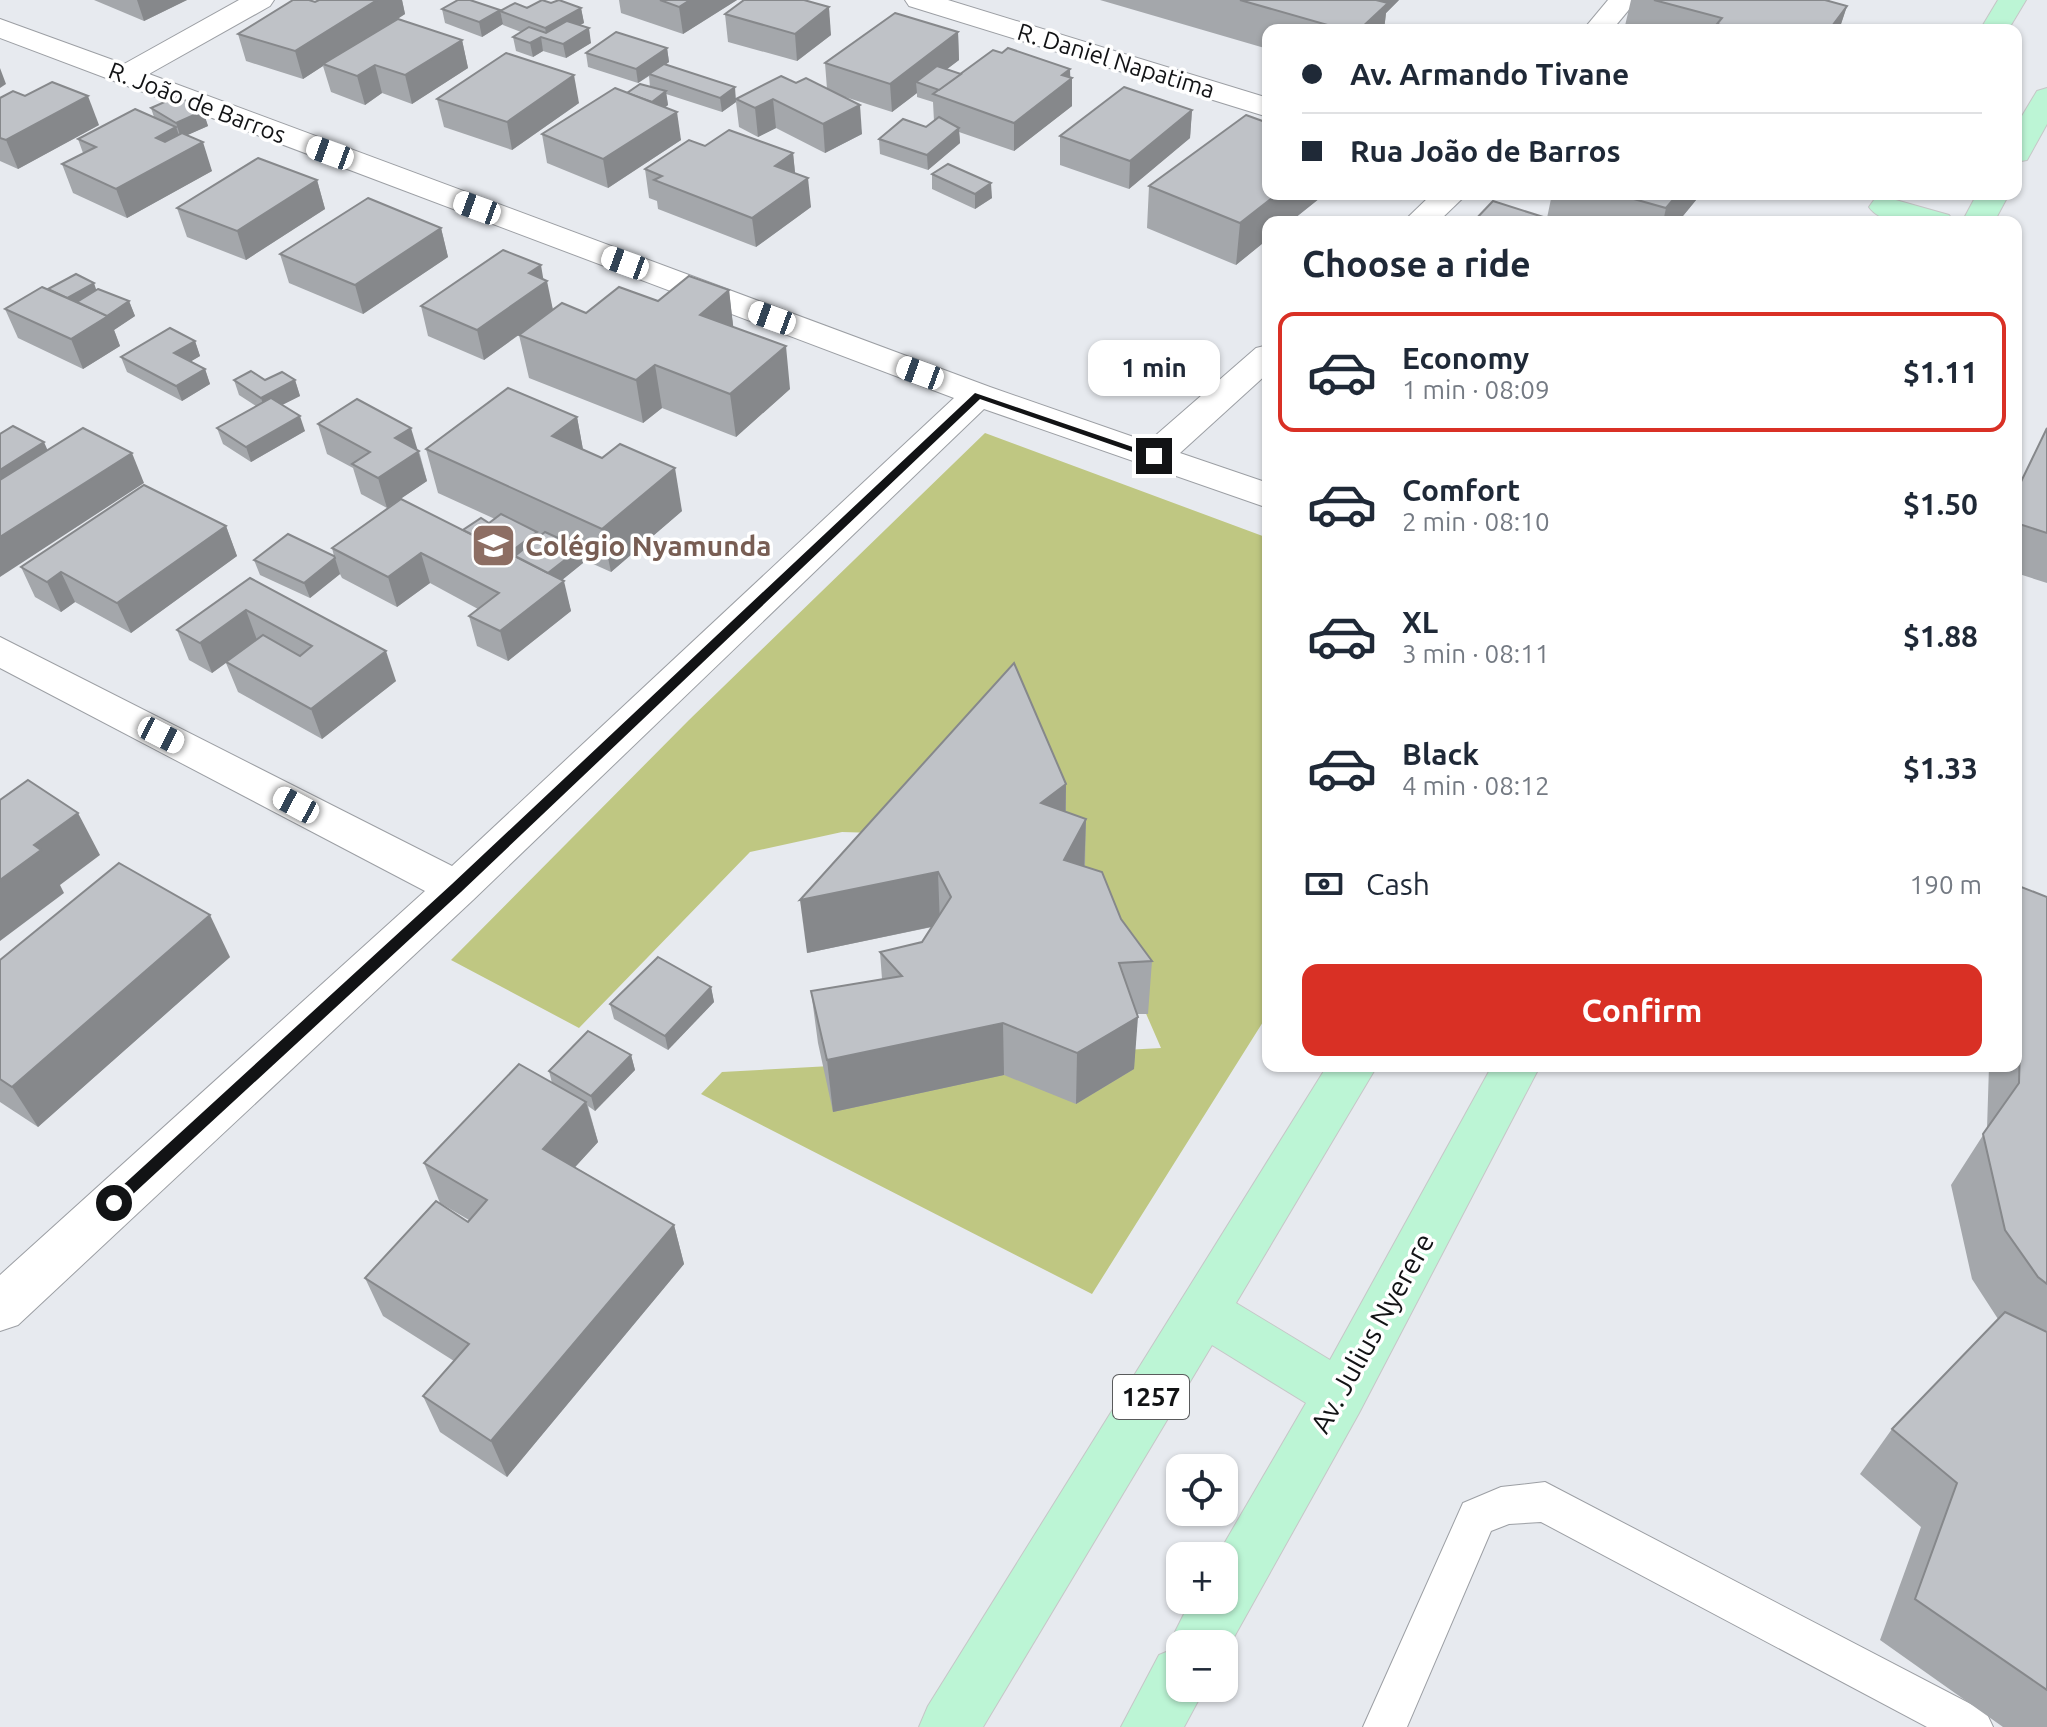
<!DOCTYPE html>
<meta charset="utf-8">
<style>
body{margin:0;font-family:Ubuntu,sans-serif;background:#f2f2f3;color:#1f2937;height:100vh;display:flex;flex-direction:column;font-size:30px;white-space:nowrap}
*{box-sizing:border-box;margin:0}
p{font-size:26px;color:#747a83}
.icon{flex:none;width:44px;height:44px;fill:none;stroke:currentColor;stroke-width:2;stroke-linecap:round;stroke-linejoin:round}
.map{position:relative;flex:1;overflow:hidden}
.details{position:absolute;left:1262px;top:216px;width:760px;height:856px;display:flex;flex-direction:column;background:#fff;border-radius:16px;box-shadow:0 2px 6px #0004}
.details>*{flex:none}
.guide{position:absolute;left:1262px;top:24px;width:760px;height:176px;border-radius:16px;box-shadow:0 2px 6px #0004;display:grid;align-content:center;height:176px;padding:0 40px;background:#fff}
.buttons{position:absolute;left:1166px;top:1454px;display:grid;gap:16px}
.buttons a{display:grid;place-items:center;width:72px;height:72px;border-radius:16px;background:#fff;box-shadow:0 2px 6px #0004;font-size:40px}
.end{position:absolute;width:36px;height:36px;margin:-18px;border:10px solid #121315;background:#fff;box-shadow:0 0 0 4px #fff}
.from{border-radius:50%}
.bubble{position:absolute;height:56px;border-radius:16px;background:#fff;box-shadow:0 2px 6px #0004;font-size:26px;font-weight:600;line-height:56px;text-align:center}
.car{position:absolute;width:24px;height:48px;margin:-24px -12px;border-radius:10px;box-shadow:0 0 6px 2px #0007;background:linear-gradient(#fff 24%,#345 0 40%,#fff 0 76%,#345 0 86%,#fff 0)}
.guide b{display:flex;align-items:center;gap:28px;height:76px;font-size:30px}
.guide b+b{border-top:2px solid #e0e1e3}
.guide i{width:20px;height:20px;background:#1f2937}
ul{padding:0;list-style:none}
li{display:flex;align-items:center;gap:24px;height:120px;margin:0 16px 12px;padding:0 24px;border:4px solid transparent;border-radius:16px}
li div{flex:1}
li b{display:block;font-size:30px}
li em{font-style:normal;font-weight:600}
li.on{border-color:#d93025}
li>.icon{width:72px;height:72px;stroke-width:1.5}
h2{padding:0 40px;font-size:36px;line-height:96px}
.pay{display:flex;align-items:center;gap:20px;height:88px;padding:0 40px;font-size:30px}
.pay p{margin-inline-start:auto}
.primary-button{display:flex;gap:16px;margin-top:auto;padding:16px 40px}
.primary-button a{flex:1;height:92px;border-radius:16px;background:#d93025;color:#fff;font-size:32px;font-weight:600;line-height:92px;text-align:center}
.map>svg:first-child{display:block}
.green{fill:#bfc782}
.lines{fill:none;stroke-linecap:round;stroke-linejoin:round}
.lane-casing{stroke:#9c9fa4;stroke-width:2}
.street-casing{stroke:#9c9fa4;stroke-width:2}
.primary-casing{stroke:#c6c6c7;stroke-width:2}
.lane{fill:#fff;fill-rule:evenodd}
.street{fill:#fff;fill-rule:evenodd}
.primary{fill:#bcf5d5;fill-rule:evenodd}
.wall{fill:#a4a7ab}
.shaded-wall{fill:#86888b}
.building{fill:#bfc2c7;stroke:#86888b;stroke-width:2}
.route{fill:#121315}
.labels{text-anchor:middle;stroke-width:7;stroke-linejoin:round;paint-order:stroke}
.far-street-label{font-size:24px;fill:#121315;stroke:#fff}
.shield{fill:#fff;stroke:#595a5b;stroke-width:2}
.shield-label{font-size:26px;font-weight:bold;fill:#121315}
.education-label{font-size:28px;font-weight:bold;fill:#785e54;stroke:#fff;text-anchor:start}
.street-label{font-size:28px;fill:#121315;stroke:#fff}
</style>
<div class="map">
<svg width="2047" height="1727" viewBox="0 0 2047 1727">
<rect width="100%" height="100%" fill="#e7eaef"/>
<polygon class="green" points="985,433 1268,538 1268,1014 1092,1294 701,1094 722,1072 1161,1048 1006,692 877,833 842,832 750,852 579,1028 451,960 689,720"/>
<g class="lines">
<defs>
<polygon id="lane" points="1545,1482 1986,1712 1993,1727 1927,1727 1541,1522 1509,1524 1491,1531 1407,1727 1363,1727 1463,1503 1501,1487"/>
<g id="street">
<polygon points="239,0 274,0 270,6 149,74 990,387 1148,442 1256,348 1268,345 1268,373 1180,453 1268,483 1268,508 984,409 473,900 18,1325 0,1331 0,1275 425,891 0,668 0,637 452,866 954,398 0,38 0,19 124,64"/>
<polygon points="905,0 948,0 1268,98 1268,117 909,6"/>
<polygon points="1608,0 1637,0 1612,30 1583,30"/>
<polygon points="1432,194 1467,194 1438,222 1403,222"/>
</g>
<g id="primary">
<polygon points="1998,0 2026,0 2008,30 1980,30"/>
<polygon points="2047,88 2047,124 2027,160 2016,162 2016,126 2037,91"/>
<polygon points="1977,194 2009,194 1994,222 1962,222"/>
<path d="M 1885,197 L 1949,215 L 1954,222 C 1930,222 1884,229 1869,207 L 1874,200 Z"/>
<polygon points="1327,1066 1377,1066 1236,1303 1330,1360 1492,1066 1540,1066 1359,1413 1224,1655 1224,1644 1180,1644 1180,1688 1205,1688 1184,1727 1121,1727 1159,1655 1171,1650 1169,1644 1191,1600 1224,1600 1224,1556 1217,1556 1306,1403 1212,1345 983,1727 919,1727 928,1706"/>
</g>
</defs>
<use href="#lane" class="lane-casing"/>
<use href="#street" class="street-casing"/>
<use href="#primary" class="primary-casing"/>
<use href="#lane" class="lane"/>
<use href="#street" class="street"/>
<use href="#primary" class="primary"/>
</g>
<g class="wall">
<polygon points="94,0 187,0 144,21"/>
<polygon points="319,0 402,0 405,14 396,20 462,40 468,68 412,104 382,93 365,105 331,92 323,66 303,79 246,61 238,34"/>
<polygon points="619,0 737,0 683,34 621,13"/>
<polygon points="1100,0 1399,0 1386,13 1384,30 1268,30 1268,49"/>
<polygon points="1631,0 1830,0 1829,1 1847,6 1839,30 1624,30"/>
<polygon points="551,3 581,8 584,23 579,25 591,43 566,58 543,51 533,57 516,51 513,37 521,32 503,25 500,11"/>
<polygon points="442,9 500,10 503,24 482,37 445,23"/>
<polygon points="725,14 831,35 797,61 728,42"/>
<polygon points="958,32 959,60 947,69 961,74 1070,69 1072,106 1014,151 959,132 960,143 928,170 880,154 879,139 926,127 934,121 933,102 917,97 917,93 892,112 842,96 862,134 825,153 776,128 758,137 739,127 736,102 722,112 666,94 668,105 665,107 681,140 608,188 547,163 542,134 627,93 650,87 649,76 638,83 588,67 586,53 667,48 669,62 665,65 736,99 796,83 827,89 825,63"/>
<polygon points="0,98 99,125 18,169 0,161"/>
<polygon points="437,99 579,103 512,150 444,127"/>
<polygon points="151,108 203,111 208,126 187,135 212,171 127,218 73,193 62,164 83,153 78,139 154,117"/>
<polygon points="1192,110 1190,138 1129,189 1060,165 1060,136"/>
<polygon points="705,146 793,153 795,173 811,207 756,247 658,209 657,201 649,198 645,169"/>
<polygon points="932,174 992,198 975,209 932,189"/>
<polygon points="317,180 325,209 246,260 187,237 177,208"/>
<polygon points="1149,186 1268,194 1325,194 1290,222 1268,222 1268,239 1236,265 1147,228"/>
<polygon points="1552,194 1701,194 1678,222 1473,222 1547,218"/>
<polygon points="441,228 448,257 363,314 289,283 280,254"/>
<polygon points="544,280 553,310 586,313 729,290 733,327 790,389 736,437 662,408 643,423 529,378 519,335 545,316 484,360 428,336 421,306"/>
<polygon points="48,289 96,290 129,301 135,316 114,330 120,346 83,369 18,338 5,309"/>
<polygon points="195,341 200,356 191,361 205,369 210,384 182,401 127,372 121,357"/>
<polygon points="234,380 295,380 300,396 282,405 305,431 251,462 223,444 217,428 256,406 239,395"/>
<polygon points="577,417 583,450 682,511 611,572 582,559 583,563 562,580 571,611 508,661 477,646 469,616 478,609 430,583 397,607 342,578 340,574 310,598 260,575 254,560 334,556 332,548 463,530 489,523 495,519 438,493 426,449"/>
<polygon points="318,424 417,451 419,451 427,481 387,508 361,494 353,468 327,454"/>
<polygon points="2047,428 2047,583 2016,573 2016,492"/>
<polygon points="226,526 237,556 131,633 75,602 61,612 35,597 21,567"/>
<polygon points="250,578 396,681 322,739 238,692 226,663 212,673 189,660 177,630"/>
<polygon points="1066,784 1066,812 1086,819 1085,866 1121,919 1152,961 1148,1014 1137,1014 1134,1069 1076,1104 1004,1075 833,1112 818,1043 811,991 882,979 880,952 922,942 932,927 807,953"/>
<polygon points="2016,885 2047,897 2047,1727 2003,1727 1880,1640 1921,1527 1860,1474 1892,1429 1998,1319 1972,1279 1951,1185 1987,1129 1989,1066 2016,1066"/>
<polygon points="230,957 38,1127 0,1102 0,960"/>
<polygon points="711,987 714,1002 668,1050 614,1019 610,1004"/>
<polygon points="631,1055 635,1070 595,1111 588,1106 598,1142 575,1167 674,1225 684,1264 507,1477 440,1432 423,1396 454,1361 383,1316 365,1278 469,1220 440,1203 424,1163 552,1083 549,1071"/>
</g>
<g class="shaded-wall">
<polygon points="137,0 187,0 144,21"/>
<polygon points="377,0 402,0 405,14 325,65 323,64 323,66 303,79 295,51"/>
<polygon points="690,0 737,0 683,34 679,7"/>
<polygon points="1380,0 1399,0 1386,13 1384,30 1359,30 1379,12"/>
<polygon points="1847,6 1839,30 1829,30"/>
<polygon points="829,7 831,35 797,61 795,34"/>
<polygon points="581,8 584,23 552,40 547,39 545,28"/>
<polygon points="500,10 503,24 482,37 479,22"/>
<polygon points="589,28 591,43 566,58 563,44"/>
<polygon points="958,32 959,60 926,85 916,82 917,93 892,112 890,84"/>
<polygon points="541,37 543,51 533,57 530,43"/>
<polygon points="462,40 468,68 412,104 405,75"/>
<polygon points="667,48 669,62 638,83 636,69"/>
<polygon points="375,65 382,93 365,105 357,76"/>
<polygon points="0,68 6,84 0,88"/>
<polygon points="1070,69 1070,80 1072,78 1072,106 1014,151 1014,123 1062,75"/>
<polygon points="574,75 579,103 512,150 507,122"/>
<polygon points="735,87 736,102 722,112 720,98"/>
<polygon points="666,91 668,105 648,121 646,107"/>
<polygon points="88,96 99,125 18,169 6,140"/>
<polygon points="773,99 776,128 758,137 755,108"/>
<polygon points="860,105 862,134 825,153 823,124"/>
<polygon points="1192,110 1190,138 1129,189 1130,161"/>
<polygon points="203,111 208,126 181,138 176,123"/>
<polygon points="677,112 681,140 608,188 603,159"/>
<polygon points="176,127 185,152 203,142 212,171 127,218 116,189 156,138"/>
<polygon points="959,128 960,143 928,170 927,155"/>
<polygon points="793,153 796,182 775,166"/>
<polygon points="808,178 811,207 756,247 752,218"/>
<polygon points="317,180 325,209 246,260 237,231"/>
<polygon points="991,183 992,198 975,209 975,194"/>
<polygon points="1277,194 1325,194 1290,222 1268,222 1268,239 1236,265 1240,223"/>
<polygon points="1678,194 1701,194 1678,222 1663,222 1666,208"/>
<polygon points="441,228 448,257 363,314 355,285"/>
<polygon points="541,265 544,283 547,281 553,310 484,360 477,330 529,273"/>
<polygon points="94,283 99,298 79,309 61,301"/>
<polygon points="729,290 734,333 700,315"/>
<polygon points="129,301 135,316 114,330 120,346 83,369 71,339"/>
<polygon points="195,341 200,356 180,368 174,353"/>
<polygon points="786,346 790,389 736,437 730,394"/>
<polygon points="655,365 662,408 643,423 636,380"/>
<polygon points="205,369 210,384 182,401 176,386"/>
<polygon points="295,380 300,396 266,413 261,398"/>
<polygon points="300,416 305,431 251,462 246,447"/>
<polygon points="577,417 585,460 552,436"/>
<polygon points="411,428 427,481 387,508 378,478 395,438"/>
<polygon points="44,442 57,472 0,509 0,470"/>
<polygon points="132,453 144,483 0,577 0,537"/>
<polygon points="675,468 682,511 611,572 602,529"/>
<polygon points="226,526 237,556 131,633 117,603"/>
<polygon points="537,532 540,547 517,565 504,557"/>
<polygon points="580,548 583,563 546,593 542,578"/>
<polygon points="421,553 430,583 397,607 388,577"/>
<polygon points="335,558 340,574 310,598 304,583"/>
<polygon points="61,572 75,602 61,612 47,582"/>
<polygon points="564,581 571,611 508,661 500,631"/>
<polygon points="246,610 257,640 212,673 200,643"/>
<polygon points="386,651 396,681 322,739 311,709"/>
<polygon points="1066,784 1065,838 1041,803"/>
<polygon points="78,813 100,855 60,885 64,893 0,941 0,880 34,845"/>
<polygon points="1086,819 1084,873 1064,860"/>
<polygon points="938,872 940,925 807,953 800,900"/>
<polygon points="210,915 230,957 38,1127 12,1087"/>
<polygon points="711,987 714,1002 668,1050 665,1036"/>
<polygon points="1138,1017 1134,1069 1076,1104 1077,1053"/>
<polygon points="1003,1023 1004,1075 833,1112 827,1060"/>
<polygon points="631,1055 635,1070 595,1111 591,1096"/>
<polygon points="586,1102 598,1142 556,1188 543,1149"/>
<polygon points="674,1225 684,1264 507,1477 491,1441"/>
</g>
<g class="building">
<polygon points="293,0 309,0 315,2 319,0 377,0 295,51 238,34"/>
<polygon points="458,0 470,0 500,10 479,22 442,9"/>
<polygon points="542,0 551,3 559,0 581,8 545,28 500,11 515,3 527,8"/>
<polygon points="660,0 690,0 679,7"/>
<polygon points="744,0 804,0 829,7 795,34 725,14"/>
<polygon points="1240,0 1376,0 1388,3 1359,30 1345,30"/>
<polygon points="1654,0 1825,0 1847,6 1829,30 1738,30 1717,24 1722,18"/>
<polygon points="895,13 958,32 890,84 825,63"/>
<polygon points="398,19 462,40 405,75 375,65 357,76 323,64"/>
<polygon points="567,21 589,28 563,44 541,37 530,43 513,37 529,27 546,33"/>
<polygon points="616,32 667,48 636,69 586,53"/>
<polygon points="1008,48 1070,69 1062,75 1072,78 1014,123 933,94 993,50 1002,53"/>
<polygon points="506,53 574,75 507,122 437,99"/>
<polygon points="664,64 735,87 720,98 649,74"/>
<polygon points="937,66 961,74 939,90 916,82"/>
<polygon points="781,76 796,83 806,78 860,105 823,124 773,99 755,108 736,99"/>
<polygon points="52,82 88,96 6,140 0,138 0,98 13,91 25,96"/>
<polygon points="640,84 666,91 652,102 627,93"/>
<polygon points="1124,87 1192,110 1130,161 1060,136"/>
<polygon points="615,88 677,112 603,159 542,134"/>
<polygon points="178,96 203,111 176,123 151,108"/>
<polygon points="135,109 176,127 156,138 165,142 182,133 203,142 116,189 62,164 96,147 78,139"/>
<polygon points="1246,115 1268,123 1268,194 1277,194 1240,223 1149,186"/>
<polygon points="939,117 959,128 927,155 879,139 903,119 926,127"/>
<polygon points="729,130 793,153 775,166 808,178 752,218 654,180 662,176 645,169 689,140 705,146"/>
<polygon points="258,158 317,180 237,231 177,208"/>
<polygon points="948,164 991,183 975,194 932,174"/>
<polygon points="1616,194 1678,194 1666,208"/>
<polygon points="368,198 441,228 355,285 280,254"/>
<polygon points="1493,201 1559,222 1473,222"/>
<polygon points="503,250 541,265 529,273 547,281 477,330 421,306"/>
<polygon points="76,274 94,283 67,298 48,289"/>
<polygon points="689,276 729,290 700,315 786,346 730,394 655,365 636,380 519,335 562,303 586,313 619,287 658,301"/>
<polygon points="42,287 108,316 71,339 5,309"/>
<polygon points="98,289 129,301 107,316 77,302"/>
<polygon points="170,328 195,341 174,353 205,369 176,386 121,357"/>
<polygon points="251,371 265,380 282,372 295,380 261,398 234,380"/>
<polygon points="508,388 577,417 552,436 602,458 620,444 675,468 602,529 426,449"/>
<polygon points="271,398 300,416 246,447 217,428"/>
<polygon points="357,399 411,428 395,438 419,451 378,478 352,464 370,452 318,424"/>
<polygon points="13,426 44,442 0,470 0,434"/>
<polygon points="83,428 132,453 0,537 0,480"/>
<polygon points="2047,428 2047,533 2016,523 2016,492"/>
<polygon points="144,485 226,526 117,603 61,572 47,582 21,567"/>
<polygon points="401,499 564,581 500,631 469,616 499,593 421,553 388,577 332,548"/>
<polygon points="501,514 537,532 509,553 463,530 481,518 489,523"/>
<polygon points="545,532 580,548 548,573 515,556"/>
<polygon points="288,534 334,556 335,558 304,583 254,560"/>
<polygon points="250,578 386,651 311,709 226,662 263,635 300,656 312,646 246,610 200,643 177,630"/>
<polygon points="1014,663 1066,784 1041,803 1086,819 1064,860 1102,872 1121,919 1152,961 1119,963 1138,1017 1077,1053 1003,1023 827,1060 811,991 902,976 880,952 922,942 951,897 938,872 800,900"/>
<polygon points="28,780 78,813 34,845 41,850 0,880 0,800"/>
<polygon points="119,863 210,915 12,1087 0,1079 0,960"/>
<polygon points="2016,885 2047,897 2047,1284 2038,1277 2005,1230 1983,1134 2019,1083 2021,1010 2016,1009"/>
<polygon points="658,957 711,987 665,1036 610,1004"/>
<polygon points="588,1031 631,1055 591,1096 549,1071"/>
<polygon points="519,1064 586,1102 543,1149 674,1225 491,1441 423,1396 469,1344 365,1278 436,1201 468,1222 487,1200 424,1163"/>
<polygon points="2005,1312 2047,1332 2047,1690 1915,1599 1957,1483 1892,1429"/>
</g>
<polygon class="route" points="975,393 1159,456 1150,458 980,399 461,892 119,1207 109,1207 109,1198 452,884"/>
<defs>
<symbol id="school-square" viewBox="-11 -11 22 22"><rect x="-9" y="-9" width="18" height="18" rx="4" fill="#8d6e63" stroke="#fff"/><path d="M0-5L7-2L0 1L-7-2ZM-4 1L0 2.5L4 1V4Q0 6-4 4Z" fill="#fff"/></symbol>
</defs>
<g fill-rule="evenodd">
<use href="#school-square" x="468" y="520" width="51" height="51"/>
</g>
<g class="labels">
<g class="far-street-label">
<text transform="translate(1116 61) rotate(17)" y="8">R. Daniel Napatima</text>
<text transform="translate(197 103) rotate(21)" y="8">R. João de Barros</text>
</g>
<rect class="shield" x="1113" y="1375" width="76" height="44" rx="6"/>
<g class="shield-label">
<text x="1151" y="1406">1257</text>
</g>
<g class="education-label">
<text x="525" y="556">Colégio Nyamunda</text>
</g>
<g class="street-label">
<text transform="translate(1372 1333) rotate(-61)" y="10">Av. Julius Nyerere</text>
</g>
</g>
</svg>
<div class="buttons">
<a><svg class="icon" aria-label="locate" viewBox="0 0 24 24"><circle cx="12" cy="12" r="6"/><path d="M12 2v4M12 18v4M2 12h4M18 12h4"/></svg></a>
<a>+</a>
<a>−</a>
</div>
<i class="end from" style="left:114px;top:1203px"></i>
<i class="end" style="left:1154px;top:456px"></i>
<div class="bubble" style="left:1088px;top:340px;width:132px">1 min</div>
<i class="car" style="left:330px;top:153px;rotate:290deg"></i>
<i class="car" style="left:477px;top:208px;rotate:290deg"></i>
<i class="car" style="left:625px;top:263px;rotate:290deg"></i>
<i class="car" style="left:772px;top:318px;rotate:290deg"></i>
<i class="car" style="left:920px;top:373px;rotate:290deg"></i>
<i class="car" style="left:161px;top:735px;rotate:117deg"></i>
<i class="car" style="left:296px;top:805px;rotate:298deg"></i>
<div class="guide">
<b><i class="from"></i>Av. Armando Tivane</b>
<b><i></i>Rua João de Barros</b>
</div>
<section class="details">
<h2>Choose a ride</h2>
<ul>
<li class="on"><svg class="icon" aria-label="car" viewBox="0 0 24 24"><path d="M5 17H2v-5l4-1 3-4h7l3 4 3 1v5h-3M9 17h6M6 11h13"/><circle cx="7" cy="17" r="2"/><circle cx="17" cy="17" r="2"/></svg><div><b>Economy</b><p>1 min · 08:09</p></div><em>$1.11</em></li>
<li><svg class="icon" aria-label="car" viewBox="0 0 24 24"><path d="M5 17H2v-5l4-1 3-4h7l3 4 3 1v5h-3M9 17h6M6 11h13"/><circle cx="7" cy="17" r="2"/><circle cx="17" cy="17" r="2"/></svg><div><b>Comfort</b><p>2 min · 08:10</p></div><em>$1.50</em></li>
<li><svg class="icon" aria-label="car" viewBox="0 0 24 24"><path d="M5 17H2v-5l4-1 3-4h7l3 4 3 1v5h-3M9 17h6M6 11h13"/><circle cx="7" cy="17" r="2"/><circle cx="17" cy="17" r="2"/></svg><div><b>XL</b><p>3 min · 08:11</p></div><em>$1.88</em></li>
<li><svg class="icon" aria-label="car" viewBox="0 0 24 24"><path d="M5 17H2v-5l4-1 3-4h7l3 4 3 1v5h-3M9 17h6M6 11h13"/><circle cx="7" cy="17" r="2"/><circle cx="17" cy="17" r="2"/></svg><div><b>Black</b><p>4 min · 08:12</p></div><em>$1.33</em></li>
</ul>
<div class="pay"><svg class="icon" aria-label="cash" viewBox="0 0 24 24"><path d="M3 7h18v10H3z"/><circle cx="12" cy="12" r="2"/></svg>Cash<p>190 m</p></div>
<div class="primary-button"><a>Confirm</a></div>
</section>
</div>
